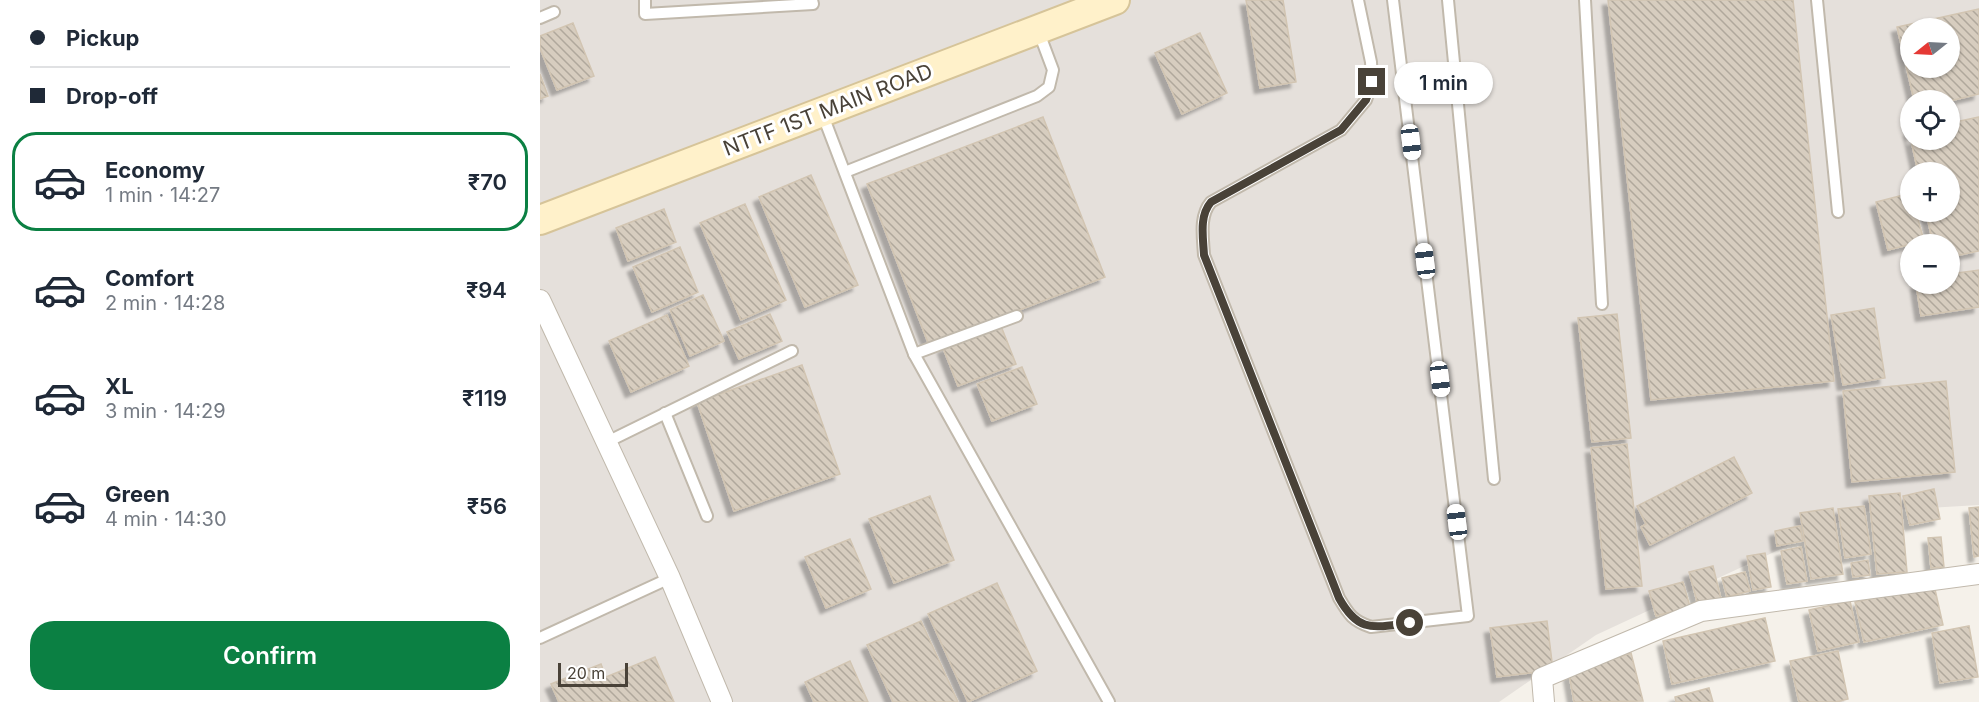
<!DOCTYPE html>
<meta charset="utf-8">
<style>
body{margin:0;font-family:Inter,sans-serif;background:#f6f6f7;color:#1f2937;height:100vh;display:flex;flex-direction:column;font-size:22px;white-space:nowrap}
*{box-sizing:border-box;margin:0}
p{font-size:20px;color:#747a83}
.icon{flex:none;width:33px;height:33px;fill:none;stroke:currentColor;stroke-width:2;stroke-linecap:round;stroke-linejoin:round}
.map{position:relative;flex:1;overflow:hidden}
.sheet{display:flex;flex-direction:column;background:#fff;width:540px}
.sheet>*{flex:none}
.hud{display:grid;align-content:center;height:132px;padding:0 30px;background:#fff}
.needle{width:39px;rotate:252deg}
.controls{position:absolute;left:1360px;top:18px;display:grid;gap:12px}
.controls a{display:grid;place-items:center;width:60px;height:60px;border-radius:50%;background:#fff;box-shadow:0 2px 4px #0004;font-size:30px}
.scale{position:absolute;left:18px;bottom:15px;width:70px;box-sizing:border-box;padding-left:6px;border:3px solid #494238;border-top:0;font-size:16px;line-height:21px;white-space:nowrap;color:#494238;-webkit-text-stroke:4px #fff;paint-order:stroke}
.end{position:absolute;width:27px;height:27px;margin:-14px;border:8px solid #494238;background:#fff;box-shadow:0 0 0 3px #fff}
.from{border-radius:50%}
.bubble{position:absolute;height:42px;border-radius:21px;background:#fff;box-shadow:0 2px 4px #0004;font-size:20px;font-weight:600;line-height:42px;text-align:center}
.car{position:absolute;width:18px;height:36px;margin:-18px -9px;border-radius:8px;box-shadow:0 0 4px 2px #0007;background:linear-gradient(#fff 24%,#345 0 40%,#fff 0 76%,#345 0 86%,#fff 0)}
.hud b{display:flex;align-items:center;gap:21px;height:57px;font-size:22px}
.hud b+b{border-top:2px solid #e0e1e3}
.hud i{width:15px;height:15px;background:#1f2937}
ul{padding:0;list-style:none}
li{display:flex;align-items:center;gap:18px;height:99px;margin:0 12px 9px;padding:0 18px;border:3px solid transparent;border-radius:24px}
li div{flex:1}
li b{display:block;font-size:22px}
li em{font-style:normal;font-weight:600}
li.active{border-color:#0b8043}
li>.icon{width:54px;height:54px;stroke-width:1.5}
.action{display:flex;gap:12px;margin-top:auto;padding:12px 30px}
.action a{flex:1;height:69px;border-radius:24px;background:#0b8043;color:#fff;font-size:24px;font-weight:600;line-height:69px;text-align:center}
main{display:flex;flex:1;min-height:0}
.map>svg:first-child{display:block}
.industrial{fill:#e5e0db;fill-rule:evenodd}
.building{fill:url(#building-back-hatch);stroke:#d2c5b2;stroke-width:1.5;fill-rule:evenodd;filter:url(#shadow)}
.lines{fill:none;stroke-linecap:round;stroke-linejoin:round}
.lane-casing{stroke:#c1b9ac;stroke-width:14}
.street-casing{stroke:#c1b9ac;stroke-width:22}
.secondary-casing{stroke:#d6c499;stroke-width:32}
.lane{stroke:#fff;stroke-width:10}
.street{stroke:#fff;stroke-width:20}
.secondary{stroke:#fff1ca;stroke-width:28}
.route{stroke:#494238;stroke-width:8}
.labels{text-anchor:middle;stroke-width:6;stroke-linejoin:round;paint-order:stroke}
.street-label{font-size:21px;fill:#494238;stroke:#fff}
</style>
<main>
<section class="sheet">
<div class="hud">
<b><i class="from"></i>Pickup</b>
<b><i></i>Drop-off</b>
</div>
<ul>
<li class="active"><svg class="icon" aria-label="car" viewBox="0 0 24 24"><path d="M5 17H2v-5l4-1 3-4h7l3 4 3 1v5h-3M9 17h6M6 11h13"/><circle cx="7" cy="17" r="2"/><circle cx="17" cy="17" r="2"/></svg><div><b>Economy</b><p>1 min · 14:27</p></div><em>₹70</em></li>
<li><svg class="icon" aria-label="car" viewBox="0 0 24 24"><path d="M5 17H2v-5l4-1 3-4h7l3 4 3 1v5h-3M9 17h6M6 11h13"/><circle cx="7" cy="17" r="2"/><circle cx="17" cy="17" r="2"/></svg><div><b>Comfort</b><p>2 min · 14:28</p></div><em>₹94</em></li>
<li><svg class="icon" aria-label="car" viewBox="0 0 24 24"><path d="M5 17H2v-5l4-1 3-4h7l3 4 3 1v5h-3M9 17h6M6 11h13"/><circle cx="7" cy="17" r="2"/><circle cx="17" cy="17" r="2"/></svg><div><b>XL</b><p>3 min · 14:29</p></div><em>₹119</em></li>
<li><svg class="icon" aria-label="car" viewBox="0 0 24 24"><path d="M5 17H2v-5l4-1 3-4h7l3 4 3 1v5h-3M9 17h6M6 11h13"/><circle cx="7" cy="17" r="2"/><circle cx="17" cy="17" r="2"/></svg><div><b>Green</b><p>4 min · 14:30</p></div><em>₹56</em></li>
</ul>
<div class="action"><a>Confirm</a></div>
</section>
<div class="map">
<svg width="1439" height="702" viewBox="0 0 1439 702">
<defs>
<pattern id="building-back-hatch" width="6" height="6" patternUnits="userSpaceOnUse" patternTransform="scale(1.5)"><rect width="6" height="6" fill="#d7cdbf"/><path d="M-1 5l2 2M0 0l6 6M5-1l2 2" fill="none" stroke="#b0a89c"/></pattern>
<filter id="shadow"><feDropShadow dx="-5.5" dy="5.5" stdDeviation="1.5" flood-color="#0004"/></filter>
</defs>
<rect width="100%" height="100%" fill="#f5f1ea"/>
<path class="industrial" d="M 0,0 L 1439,0 L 1439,505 L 1320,512 L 1056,635 L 959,702 L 0,702 ZM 1371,28 L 1410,28 L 1410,68 L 1371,68 ZM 1371,100 L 1410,100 L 1410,140 L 1371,140 ZM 1371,172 L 1410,172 L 1410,212 L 1371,212 ZM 1371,244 L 1410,244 L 1410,284 L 1371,284 Z"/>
<g class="building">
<polygon points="706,0 743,0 756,82 720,88"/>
<polygon points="1068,0 1253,0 1294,381 1111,400"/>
<path d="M 1439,9 L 1439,94 L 1410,101 L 1374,100 L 1357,27 ZM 1371,28 L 1410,28 L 1410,68 L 1371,68 Z"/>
<polygon points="33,23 54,76 17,90 0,48 0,36"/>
<polygon points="660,33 687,93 642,114 615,53"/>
<polygon points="0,74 8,96 0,99"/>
<polygon points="503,117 565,277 389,345 327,184"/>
<polygon points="1439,117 1439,251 1410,257 1410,244 1393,244 1386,212 1410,212 1410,172 1378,172 1369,131 1371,131 1371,140 1410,140 1410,123"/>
<polygon points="271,175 318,285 265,307 219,197"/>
<polygon points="1371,193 1371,212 1376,212 1384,241 1348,250 1336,202"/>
<polygon points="205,204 246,300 201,320 160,223"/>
<polygon points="124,209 136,242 88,261 76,228"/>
<polygon points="140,247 158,292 112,312 93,267"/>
<polygon points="1439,270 1439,307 1381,316 1376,284 1410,284 1410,274"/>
<polygon points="163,295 184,341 150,356 130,310"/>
<polygon points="1334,308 1345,378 1303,385 1291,315"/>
<polygon points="230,314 242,341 199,359 187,332"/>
<polygon points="1077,314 1091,438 1052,442 1038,318"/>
<polygon points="127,315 149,366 91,392 69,341"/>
<polygon points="461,326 476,364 418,386 403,348"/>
<polygon points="262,365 300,474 194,511 157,402"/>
<polygon points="482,367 497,404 452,421 437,384"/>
<polygon points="1406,381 1415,472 1312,482 1303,391"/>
<polygon points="1087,444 1102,586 1066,589 1051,448"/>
<polygon points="1194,457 1212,493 1110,545 1101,527 1106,524 1097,506"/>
<polygon points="1394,489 1400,519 1370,525 1363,496"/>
<polygon points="1360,493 1367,572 1337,574 1329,496"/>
<polygon points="390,496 414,560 354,583 329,519"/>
<polygon points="1324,506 1331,554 1305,558 1298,509"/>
<polygon points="1439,507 1439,556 1434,557 1429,508"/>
<polygon points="1293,508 1303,574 1271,579 1260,513"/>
<polygon points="1260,526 1263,541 1237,546 1235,531"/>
<polygon points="1401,537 1404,567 1391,568 1388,538"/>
<polygon points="310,539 331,589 286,608 265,557"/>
<polygon points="1261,547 1267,581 1247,584 1241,551"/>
<polygon points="1225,553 1231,587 1213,590 1207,556"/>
<polygon points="1328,560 1330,575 1313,577 1311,563"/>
<polygon points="1173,566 1181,599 1158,605 1149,572"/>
<polygon points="1205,572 1210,591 1187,597 1182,578"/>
<polygon points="1143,582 1150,607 1116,616 1109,591"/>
<polygon points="457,583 497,671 428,702 388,614"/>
<polygon points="1394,585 1403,625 1324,642 1315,602"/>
<polygon points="1310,601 1319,642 1278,651 1269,610"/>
<polygon points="1225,618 1235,661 1132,684 1123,641"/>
<polygon points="381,621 418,702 353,702 327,645"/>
<polygon points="1007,621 1013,670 957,677 950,628"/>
<polygon points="1429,626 1438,677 1400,683 1392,633"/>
<polygon points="1298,651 1308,699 1296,702 1259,702 1250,661"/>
<polygon points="1091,653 1103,701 1034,702 1029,674"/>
<polygon points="115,657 134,702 19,702 11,684 61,664 66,677"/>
<polygon points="310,661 328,702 274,702 265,682"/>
<polygon points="1169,688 1173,702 1136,702 1135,697"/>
</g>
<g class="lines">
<defs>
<g id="lane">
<polyline points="105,0 105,14 273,4 272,0"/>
<path d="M 818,0 L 831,62 L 832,83 L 826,100 L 801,130 L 671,202 C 659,216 663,237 664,255 L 799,598 C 809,615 813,621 831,627 L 928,616 L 853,0"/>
<polyline points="908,0 954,479"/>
<polyline points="1045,0 1062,304"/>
<polyline points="1277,0 1298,212"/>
<polyline points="0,18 14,12"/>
<polyline points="282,113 374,354 569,702"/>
<polyline points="305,172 497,96 509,87 513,70 498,30"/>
<polyline points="374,354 477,316"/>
<polyline points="125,413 167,516"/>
<polyline points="67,442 252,351"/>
<polyline points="0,638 130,578"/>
</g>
<g id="street">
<polyline points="0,300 130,578 182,702"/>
<polyline points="1004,702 1002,678 1161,611 1439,574"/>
</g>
<polyline id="secondary" points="0,220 575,0"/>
</defs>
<use href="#lane" class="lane-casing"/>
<use href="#street" class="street-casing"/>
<use href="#secondary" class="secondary-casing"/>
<use href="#lane" class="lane"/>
<use href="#street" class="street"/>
<use href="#secondary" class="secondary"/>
</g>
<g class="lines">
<path class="route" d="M 832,82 L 826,100 L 801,130 L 671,202 C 659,216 663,237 664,255 L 799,598 C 819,634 834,627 870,623"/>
</g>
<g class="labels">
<g class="street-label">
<text transform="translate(288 110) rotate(-21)" y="7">NTTF 1ST MAIN ROAD</text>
</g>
</g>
</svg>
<div class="controls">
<a><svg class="needle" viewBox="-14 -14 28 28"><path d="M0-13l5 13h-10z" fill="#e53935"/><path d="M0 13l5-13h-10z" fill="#747a83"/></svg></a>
<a><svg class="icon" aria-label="locate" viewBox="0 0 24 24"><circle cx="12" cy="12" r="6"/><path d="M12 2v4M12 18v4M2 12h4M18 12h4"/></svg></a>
<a>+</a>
<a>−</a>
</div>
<div class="scale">20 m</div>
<i class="end from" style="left:870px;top:623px"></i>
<i class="end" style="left:832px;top:82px"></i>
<div class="bubble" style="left:854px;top:62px;width:99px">1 min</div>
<i class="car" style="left:871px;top:142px;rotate:173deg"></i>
<i class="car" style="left:885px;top:261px;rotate:353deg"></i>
<i class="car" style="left:900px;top:379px;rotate:173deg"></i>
<i class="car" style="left:917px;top:522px;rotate:353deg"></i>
</div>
</main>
